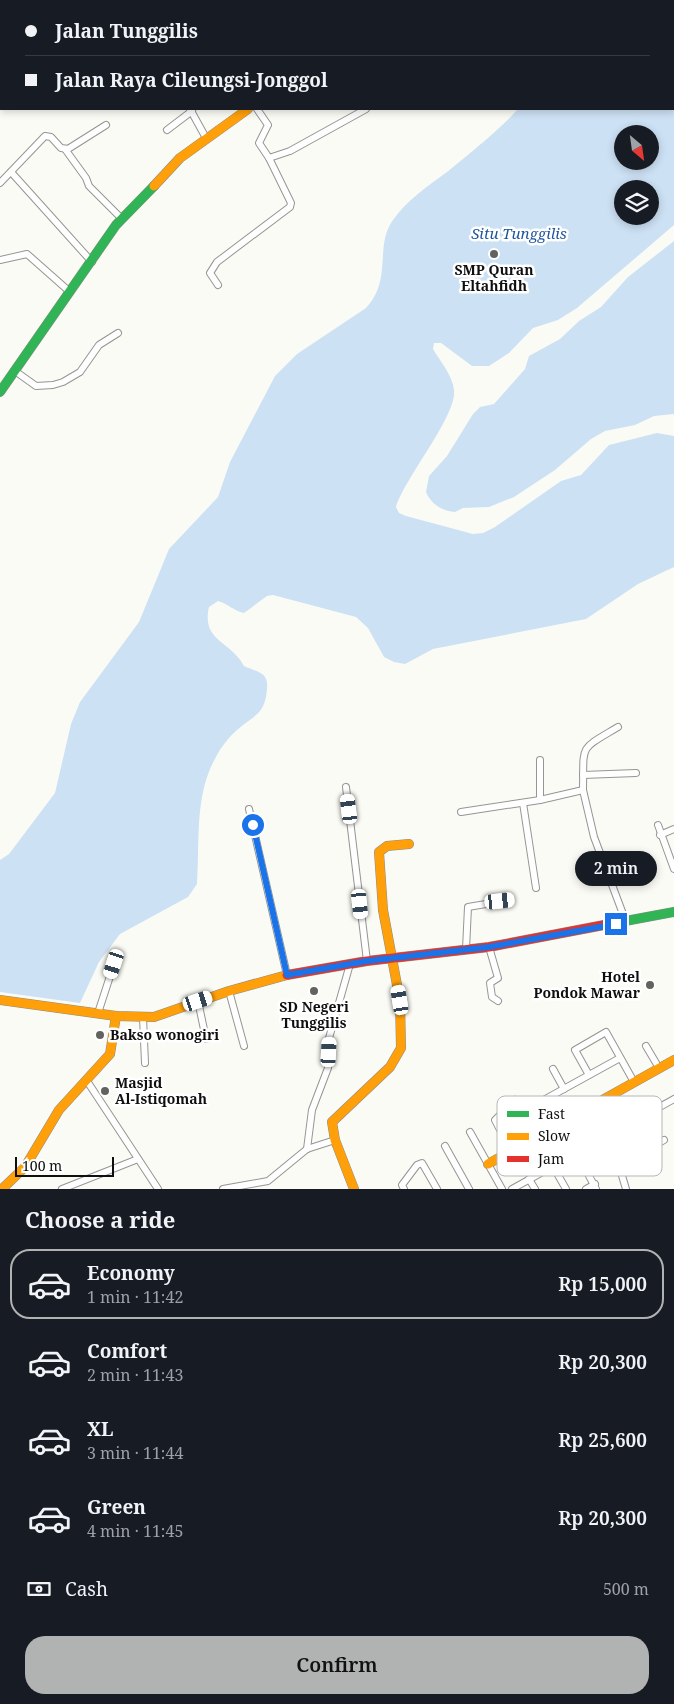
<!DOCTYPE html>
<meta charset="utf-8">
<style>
body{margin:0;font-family:"Noto Serif",serif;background:#20242c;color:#f1f3f6;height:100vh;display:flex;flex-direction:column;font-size:19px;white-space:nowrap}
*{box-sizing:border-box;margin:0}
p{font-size:16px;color:#9ea1a6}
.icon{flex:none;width:28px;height:28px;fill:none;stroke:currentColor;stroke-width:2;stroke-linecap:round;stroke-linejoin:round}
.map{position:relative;height:1189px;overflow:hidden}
.drawer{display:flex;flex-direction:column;background:#171b24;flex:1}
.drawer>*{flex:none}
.guide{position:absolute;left:0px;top:0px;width:675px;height:110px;box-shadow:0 2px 8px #0003;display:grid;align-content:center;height:110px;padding:0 25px;background:#171b24}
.needle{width:32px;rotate:151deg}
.fabs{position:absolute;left:614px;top:125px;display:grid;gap:10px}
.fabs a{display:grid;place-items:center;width:45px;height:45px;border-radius:50%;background:#171b24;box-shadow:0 2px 8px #0003;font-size:25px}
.scale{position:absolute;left:15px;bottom:12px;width:99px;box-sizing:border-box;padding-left:5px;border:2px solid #0f0f0f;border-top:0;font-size:14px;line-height:18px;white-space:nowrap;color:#0f0f0f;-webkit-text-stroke:4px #fff;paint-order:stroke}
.end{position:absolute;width:22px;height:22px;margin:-11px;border:6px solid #1a73e8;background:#fff;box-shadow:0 0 0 2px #fff}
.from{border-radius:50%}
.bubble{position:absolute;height:35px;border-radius:18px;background:#171b24;box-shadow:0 2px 8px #0003;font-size:16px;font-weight:600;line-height:35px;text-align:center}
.car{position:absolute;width:15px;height:30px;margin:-15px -8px;border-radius:6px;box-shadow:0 0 4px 1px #0007;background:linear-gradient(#fff 24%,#345 0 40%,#fff 0 76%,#345 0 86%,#fff 0)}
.guide b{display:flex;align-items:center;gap:18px;height:48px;font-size:19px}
.guide b+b{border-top:1px solid #363941}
.guide i{width:12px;height:12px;background:#f1f3f6}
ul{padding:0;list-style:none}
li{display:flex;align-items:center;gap:15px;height:70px;margin:0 10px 8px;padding:0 15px;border:2px solid transparent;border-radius:20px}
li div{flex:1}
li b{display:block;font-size:19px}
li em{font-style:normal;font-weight:600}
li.on{border-color:#b1b2b2}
li>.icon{width:45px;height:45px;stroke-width:1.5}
h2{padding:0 25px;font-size:22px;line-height:60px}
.pay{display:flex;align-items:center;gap:12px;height:55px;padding:0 25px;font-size:19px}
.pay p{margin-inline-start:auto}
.button{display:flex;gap:10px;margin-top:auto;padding:10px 25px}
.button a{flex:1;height:58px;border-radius:20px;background:#b1b2b2;color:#111;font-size:20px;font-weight:600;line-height:58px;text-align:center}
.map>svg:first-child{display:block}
.water{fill:#cde1f4;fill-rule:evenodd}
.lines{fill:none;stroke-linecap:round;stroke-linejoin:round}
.street-casing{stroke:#959593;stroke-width:8}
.fast-casing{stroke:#8c8c89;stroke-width:10}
.slow-casing{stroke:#8c8c89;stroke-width:10}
.jam-casing{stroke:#8c8c89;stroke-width:10}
.street{stroke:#fefefe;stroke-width:6}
.fast{stroke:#30b455;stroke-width:9}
.slow{stroke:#ff9f0a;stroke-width:9}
.jam{stroke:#e5322d;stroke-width:9}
.route{stroke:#1a73e8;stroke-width:6}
.poi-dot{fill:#626260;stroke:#fff;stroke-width:2}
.labels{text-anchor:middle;stroke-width:5;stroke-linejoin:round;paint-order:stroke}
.poi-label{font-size:14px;font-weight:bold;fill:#0f0f0f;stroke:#fff}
.water-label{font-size:15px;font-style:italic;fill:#1d549c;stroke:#fff}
.key{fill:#fff;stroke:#b7b7b7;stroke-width:1}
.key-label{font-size:14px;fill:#0f0f0f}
</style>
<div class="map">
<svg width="674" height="1189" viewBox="0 0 674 1189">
<rect width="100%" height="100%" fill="#fbfbf5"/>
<g class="water">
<path d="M 674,36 L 674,225 L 577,308 L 558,320 L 533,328 L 509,353 L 489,366 L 472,366 L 441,343 L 434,343 L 433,349 C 440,361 453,376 454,390 C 457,416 406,476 396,507 L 399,513 L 406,516 L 473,534 L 483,533 L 495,527 L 561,481 L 581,475 L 609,445 L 657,433 L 674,436 L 674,567 L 638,584 L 586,619 L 433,649 L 405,664 L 394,662 L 384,657 L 368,628 L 356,617 L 273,595 L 267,596 L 244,613 C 234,611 228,604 218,601 L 209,607 C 201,641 231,641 244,666 C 256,672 269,671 267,689 C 265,715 254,715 237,730 C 229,737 221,747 216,757 C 194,795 200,842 197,884 L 188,897 L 120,934 L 99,962 L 80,1003 L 0,992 L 0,860 L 9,854 L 55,793 L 71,724 L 80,702 L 139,622 L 169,549 L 218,497 L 230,462 L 275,376 L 297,354 L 366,308 C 393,279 374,246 393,220 C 407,200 428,186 447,172 C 471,152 497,132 518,109 L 674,109 ZM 622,134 L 650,134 L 650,161 L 622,161 ZM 622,189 L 650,189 L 650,216 L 622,216 Z"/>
<path d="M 674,241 L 674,414 L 654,416 L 635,425 L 605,431 L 591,439 L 555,470 L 514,497 L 489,507 L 463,508 L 455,512 C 442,511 431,504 426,492 L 429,476 L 447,456 L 473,414 L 480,407 L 494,404 L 525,369 L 529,356 L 560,339 L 579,321 L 601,307 L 628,277 Z"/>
</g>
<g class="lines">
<defs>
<g id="street">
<polyline points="175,0 176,1"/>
<polyline points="428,0 429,1"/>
<polyline points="24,1 27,0"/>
<polyline points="80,1 83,0"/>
<polyline points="139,1 142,1"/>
<polyline points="295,1 295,0"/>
<polyline points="0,14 1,13"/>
<polyline points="0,21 1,23"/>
<polyline points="0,44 1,44"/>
<polyline points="0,74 1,73"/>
<polyline points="0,103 1,102"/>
<polyline points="190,109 206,138"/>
<polyline points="257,109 268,125 259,143 269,158 290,151 366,109"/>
<polyline points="167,130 192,111"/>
<polyline points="65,149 86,178 89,186 122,219"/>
<polyline points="11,172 92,262"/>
<polyline points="0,183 45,136 51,137 61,148 68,149 106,125"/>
<polyline points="0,260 27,254 70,292"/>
<polyline points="218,285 210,273 217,262 290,207 291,203 269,158"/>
<polyline points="15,371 36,386 53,385 63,382 80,372 99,345 118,333"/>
<polyline points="583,775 636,773"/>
<polyline points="346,787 367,961"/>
<polyline points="583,790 594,837 626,922"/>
<polyline points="540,800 540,760"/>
<polyline points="523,803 536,888"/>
<polyline points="249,809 287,975"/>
<path d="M 461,812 L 540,800 L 583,790 C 584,743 578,751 618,727"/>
<polyline points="658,825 674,869"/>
<polyline points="660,835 674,829"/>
<polyline points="489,947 498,978 490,983 492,997 498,1001"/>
<polyline points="466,949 468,907 510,900"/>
<polyline points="229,991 244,1046"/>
<polyline points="198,1001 206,1039"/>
<polyline points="98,1013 114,964"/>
<polyline points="143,1017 145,1063"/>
<polyline points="646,1046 659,1068"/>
<polyline points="553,1069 564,1089"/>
<polyline points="589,1075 575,1050 606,1032 634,1082"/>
<polyline points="87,1081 158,1189"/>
<polyline points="522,1112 620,1058"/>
<polyline points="627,1125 650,1166"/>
<polyline points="470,1132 502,1189"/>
<polyline points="602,1139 620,1169 626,1189"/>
<polyline points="445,1146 469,1189"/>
<polyline points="307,1149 312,1110 328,1068 329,1038 350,964"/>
<polyline points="511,1151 495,1120 515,1100 566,1189"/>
<polyline points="642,1152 664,1140"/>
<polyline points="577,1153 596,1189"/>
<polyline points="529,1179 535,1189"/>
<polyline points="62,1189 138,1159"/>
<polyline points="223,1189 268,1181 307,1149 335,1140"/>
<polyline points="404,1189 402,1185 417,1165 422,1163 437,1189"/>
<polyline points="512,1189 674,1099"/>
<polyline points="586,1189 595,1184"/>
</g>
<g id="fast">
<polyline points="0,392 116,225 154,186"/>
<polyline points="604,925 674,912"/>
</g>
<g id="slow">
<polyline points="154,186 180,158 248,109"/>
<polyline points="0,1000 116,1016 154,1017 229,991 287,975"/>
<polyline points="488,1164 674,1060"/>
<polyline points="2,1189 25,1167 59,1110 110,1054 116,1016"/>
<polyline points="354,1189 335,1140 332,1122 390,1067 401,1048 400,1001 383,910 379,852 387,846 409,844"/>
</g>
<polyline id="jam" points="287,975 367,961 489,947 604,925"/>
</defs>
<use href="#street" class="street-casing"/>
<use href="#fast" class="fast-casing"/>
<use href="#slow" class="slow-casing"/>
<use href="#jam" class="jam-casing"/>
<use href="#street" class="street"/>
<use href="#fast" class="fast"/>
<use href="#slow" class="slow"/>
<use href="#jam" class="jam"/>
</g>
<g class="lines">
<polyline class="route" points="253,825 287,975 367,961 489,947 616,924"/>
</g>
<g class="poi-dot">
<circle cx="494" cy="254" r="5"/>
<circle cx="650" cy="985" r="5"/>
<circle cx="314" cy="991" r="5"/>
<circle cx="100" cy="1035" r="5"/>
<circle cx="105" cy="1091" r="5"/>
</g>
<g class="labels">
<g class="poi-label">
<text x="494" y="275">SMP Quran<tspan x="494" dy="16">Eltahfidh</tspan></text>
<text x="640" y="982" text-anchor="end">Hotel<tspan x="640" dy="16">Pondok Mawar</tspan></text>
<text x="314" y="1012">SD Negeri<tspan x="314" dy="16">Tunggilis</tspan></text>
<text x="110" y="1040" text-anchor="start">Bakso wonogiri</text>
<text x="115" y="1088" text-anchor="start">Masjid<tspan x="115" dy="16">Al-Istiqomah</tspan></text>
</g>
<g class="water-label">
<text x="519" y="239">Situ Tunggilis</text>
</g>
</g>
<rect x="497" y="1096" width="165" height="80" rx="8" class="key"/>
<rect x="507" y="1111" width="22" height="6" fill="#30b455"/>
<rect x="507" y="1133" width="22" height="7" fill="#ff9f0a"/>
<rect x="507" y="1156" width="22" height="6" fill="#e5322d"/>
<g class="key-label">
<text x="538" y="1119">Fast</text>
<text x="538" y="1141">Slow</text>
<text x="538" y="1164">Jam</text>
</g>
</svg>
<div class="fabs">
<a><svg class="needle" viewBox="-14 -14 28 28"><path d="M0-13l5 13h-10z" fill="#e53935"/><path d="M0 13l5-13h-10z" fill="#9ea1a6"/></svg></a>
<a><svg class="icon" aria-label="layers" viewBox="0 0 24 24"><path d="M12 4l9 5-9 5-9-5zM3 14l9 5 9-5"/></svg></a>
</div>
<div class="scale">100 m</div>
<i class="end from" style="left:253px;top:825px"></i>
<i class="end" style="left:616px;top:924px"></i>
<div class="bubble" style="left:575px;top:851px;width:82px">2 min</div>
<i class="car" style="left:349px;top:809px;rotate:353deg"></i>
<i class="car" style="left:500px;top:901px;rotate:84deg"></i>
<i class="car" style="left:360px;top:904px;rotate:174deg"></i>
<i class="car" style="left:114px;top:964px;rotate:198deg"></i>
<i class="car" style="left:400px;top:1000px;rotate:351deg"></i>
<i class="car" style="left:198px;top:1001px;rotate:72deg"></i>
<i class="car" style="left:329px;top:1052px;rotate:3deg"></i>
<div class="guide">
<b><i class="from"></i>Jalan Tunggilis</b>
<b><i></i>Jalan Raya Cileungsi-Jonggol</b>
</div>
</div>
<section class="drawer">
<h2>Choose a ride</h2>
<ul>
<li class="on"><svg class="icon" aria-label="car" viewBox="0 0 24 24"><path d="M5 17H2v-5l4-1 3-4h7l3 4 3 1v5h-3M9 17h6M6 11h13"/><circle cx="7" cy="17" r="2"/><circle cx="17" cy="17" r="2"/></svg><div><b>Economy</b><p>1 min · 11:42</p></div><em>Rp 15,000</em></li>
<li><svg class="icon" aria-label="car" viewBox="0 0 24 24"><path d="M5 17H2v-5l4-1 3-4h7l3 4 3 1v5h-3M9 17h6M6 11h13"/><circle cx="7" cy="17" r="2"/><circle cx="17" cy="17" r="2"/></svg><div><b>Comfort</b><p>2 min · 11:43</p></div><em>Rp 20,300</em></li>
<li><svg class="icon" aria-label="car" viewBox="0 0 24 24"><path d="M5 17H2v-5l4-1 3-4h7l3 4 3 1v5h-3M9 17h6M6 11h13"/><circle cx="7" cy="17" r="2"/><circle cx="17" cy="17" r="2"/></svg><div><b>XL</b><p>3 min · 11:44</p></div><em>Rp 25,600</em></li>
<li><svg class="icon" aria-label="car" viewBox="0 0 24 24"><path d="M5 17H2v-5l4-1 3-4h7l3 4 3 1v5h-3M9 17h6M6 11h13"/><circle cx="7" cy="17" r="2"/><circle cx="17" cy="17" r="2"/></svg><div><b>Green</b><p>4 min · 11:45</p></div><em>Rp 20,300</em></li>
</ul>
<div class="pay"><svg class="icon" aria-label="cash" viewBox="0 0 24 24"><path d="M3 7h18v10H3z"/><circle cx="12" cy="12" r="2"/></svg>Cash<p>500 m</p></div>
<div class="button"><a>Confirm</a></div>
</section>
